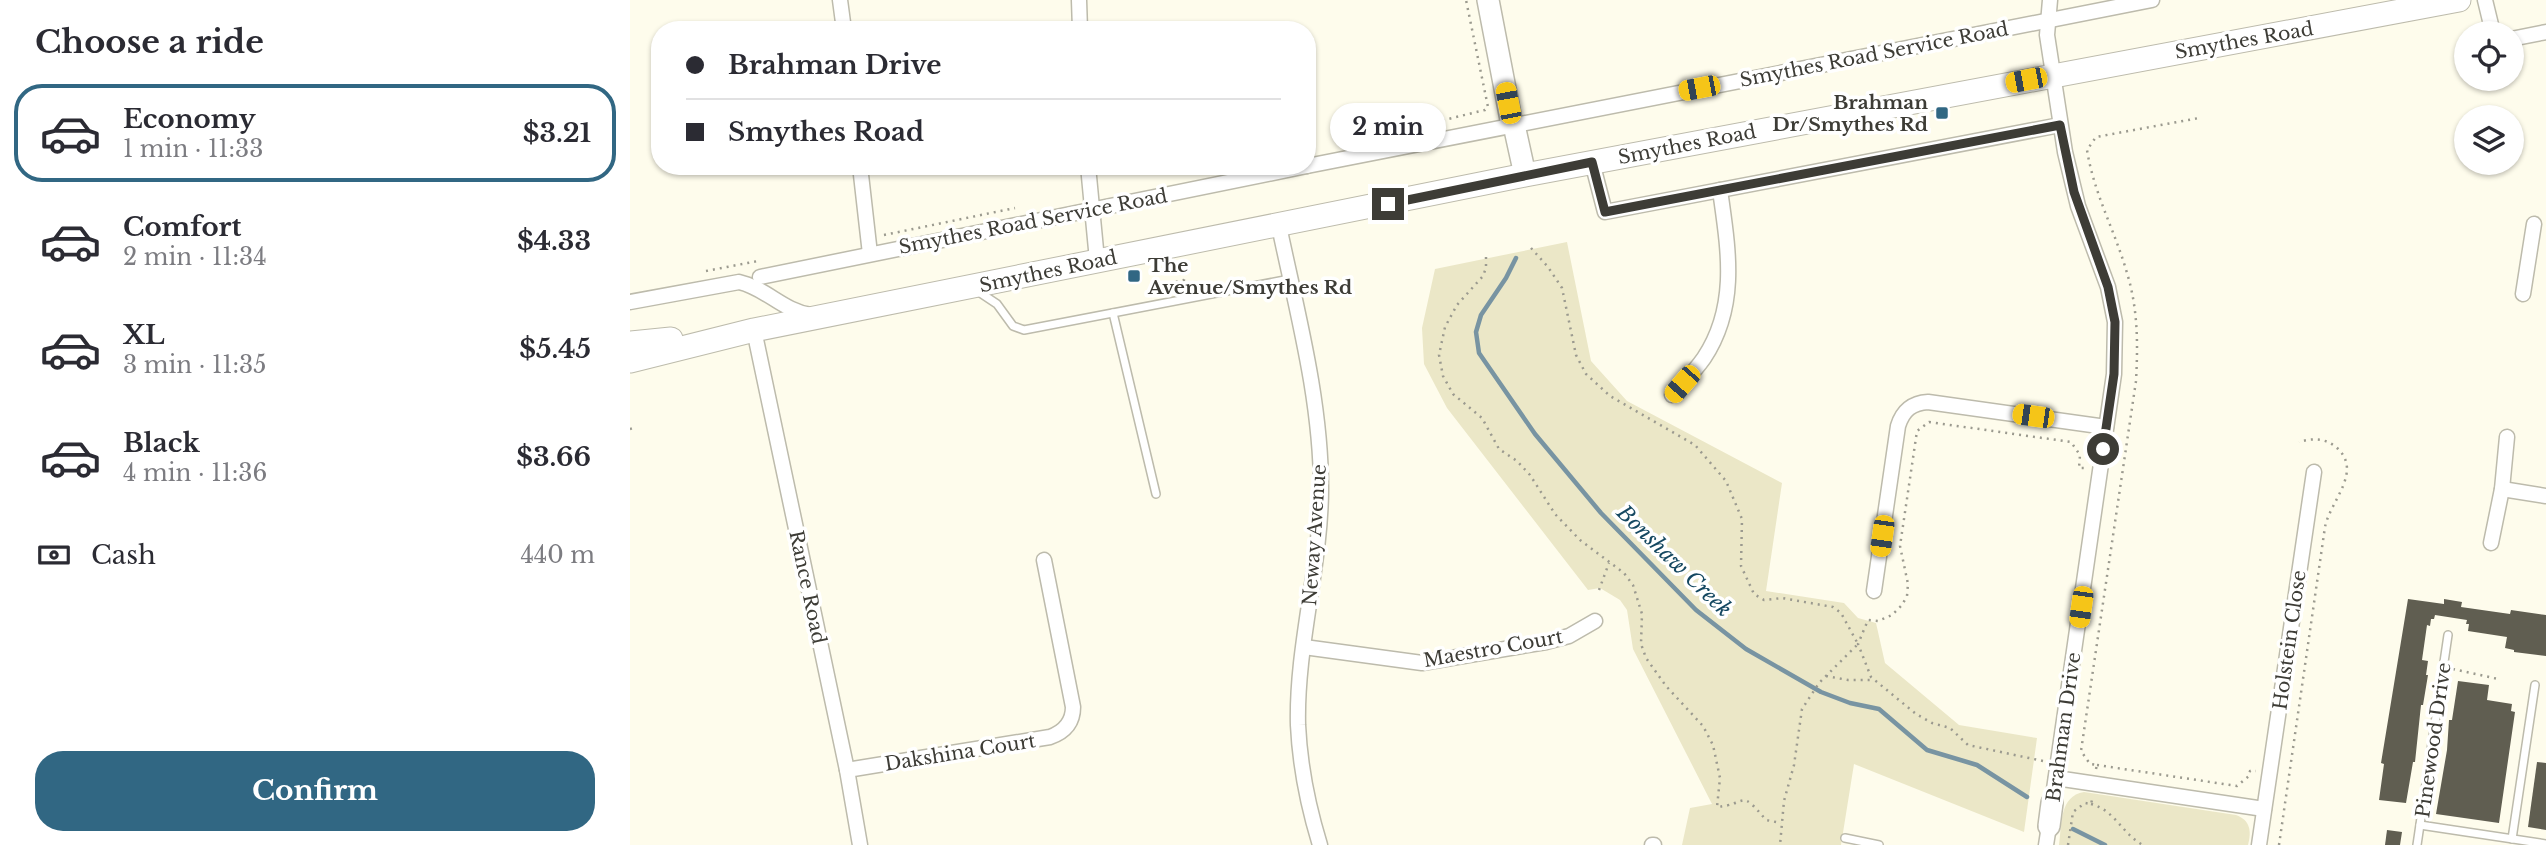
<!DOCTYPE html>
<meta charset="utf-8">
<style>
body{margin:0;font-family:"Libre Baskerville",serif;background:#f7f7f7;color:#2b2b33;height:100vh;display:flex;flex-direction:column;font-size:26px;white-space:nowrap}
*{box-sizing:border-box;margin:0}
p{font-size:23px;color:#7c7c81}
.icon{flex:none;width:38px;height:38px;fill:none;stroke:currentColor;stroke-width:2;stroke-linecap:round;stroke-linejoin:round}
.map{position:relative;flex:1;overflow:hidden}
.side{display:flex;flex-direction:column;background:#fff;width:630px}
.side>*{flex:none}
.hud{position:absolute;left:21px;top:21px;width:665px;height:154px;border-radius:28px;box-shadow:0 2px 5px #0004;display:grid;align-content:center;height:154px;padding:0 35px;background:#fff}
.tools{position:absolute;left:1824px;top:21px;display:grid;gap:14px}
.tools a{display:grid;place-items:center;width:70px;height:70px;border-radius:50%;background:#fff;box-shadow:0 2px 5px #0004;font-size:35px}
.end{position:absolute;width:32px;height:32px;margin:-16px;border:9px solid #3d3c36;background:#fff;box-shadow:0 0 0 4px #fff}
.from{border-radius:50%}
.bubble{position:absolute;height:49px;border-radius:24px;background:#fff;box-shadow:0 2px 5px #0004;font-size:23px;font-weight:700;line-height:49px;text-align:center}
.car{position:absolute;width:21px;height:42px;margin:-21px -10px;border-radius:9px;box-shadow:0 0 5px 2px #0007;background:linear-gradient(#f5c518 24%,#345 0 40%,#f5c518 0 76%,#345 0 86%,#f5c518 0)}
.hud b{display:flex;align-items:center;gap:24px;height:66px;font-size:26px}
.hud b+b{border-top:2px solid #e1e1e2}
.hud i{width:18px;height:18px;background:#2b2b33}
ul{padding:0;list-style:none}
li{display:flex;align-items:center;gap:21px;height:98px;margin:0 14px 10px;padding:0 21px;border:4px solid transparent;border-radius:28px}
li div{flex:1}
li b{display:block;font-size:26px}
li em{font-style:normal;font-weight:700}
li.on{border-color:#316783}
li>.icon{width:63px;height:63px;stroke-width:1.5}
h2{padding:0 35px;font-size:32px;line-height:84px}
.pay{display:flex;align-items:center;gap:18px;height:77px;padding:0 35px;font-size:26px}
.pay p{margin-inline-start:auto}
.action{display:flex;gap:14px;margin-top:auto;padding:14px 35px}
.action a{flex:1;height:80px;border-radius:28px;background:#316783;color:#fff;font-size:28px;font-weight:700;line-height:80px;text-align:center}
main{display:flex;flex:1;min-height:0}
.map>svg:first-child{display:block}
.green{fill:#ebe7c7}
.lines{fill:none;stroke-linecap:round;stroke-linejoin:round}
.stream{stroke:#7894a2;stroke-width:4.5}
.building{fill:#605e51}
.lane-casing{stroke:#bdbbac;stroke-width:10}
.street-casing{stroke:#bdbbac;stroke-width:17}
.secondary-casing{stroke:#bdbbac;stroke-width:24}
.primary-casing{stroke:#bdbbac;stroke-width:25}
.path{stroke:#9b9a8f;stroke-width:2.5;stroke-dasharray:2 5;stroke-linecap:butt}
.lane{stroke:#fff;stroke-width:7}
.street{stroke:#fff;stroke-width:14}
.secondary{stroke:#fff;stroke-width:21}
.primary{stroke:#fff;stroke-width:23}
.route{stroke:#3d3c36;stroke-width:9}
.poi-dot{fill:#316783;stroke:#fff;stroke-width:2.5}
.labels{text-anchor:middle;stroke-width:7;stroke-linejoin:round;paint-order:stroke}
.street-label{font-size:19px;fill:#3d3c36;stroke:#fff}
.poi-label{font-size:19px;font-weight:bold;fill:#3d3c36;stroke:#fff;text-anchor:end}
.water-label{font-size:21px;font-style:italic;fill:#154861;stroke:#fff}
</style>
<main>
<section class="side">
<h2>Choose a ride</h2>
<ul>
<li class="on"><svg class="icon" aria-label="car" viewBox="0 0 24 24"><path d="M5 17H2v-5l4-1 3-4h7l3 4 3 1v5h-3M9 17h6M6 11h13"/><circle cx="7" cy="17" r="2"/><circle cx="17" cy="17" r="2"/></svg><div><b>Economy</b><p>1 min · 11:33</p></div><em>$3.21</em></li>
<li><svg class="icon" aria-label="car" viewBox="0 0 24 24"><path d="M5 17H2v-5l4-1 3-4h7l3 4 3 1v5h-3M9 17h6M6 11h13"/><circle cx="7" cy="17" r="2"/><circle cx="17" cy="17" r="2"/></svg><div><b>Comfort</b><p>2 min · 11:34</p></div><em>$4.33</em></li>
<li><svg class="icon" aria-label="car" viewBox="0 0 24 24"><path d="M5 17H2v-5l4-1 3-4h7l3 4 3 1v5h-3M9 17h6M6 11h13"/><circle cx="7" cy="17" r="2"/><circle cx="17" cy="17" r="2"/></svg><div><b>XL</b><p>3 min · 11:35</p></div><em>$5.45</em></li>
<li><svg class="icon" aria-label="car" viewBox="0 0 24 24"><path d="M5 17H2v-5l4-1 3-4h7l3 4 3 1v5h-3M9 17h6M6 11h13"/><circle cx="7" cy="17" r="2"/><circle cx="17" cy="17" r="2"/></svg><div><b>Black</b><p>4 min · 11:36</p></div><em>$3.66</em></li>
</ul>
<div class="pay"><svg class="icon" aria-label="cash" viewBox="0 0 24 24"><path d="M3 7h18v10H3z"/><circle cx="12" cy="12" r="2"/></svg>Cash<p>440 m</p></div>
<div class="action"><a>Confirm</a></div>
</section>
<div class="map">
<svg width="1916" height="845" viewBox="0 0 1916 845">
<rect width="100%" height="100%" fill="#fefcec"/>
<g class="green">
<polygon points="937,242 961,361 997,401 1152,483 1136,591 1214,603 1228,618 1246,623 1255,663 1329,725 1407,738 1394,832 1224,764 1211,845 1052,845 1060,808 1082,804 1003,649 997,610 990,600 970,588 958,590 817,408 794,364 792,328 805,269"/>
<path d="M 1454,792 L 1606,815 C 1620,820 1622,831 1618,845 L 1429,845 C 1432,825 1429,796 1454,792 Z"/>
</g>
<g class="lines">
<g class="stream">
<polyline points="886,258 876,278 851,315 846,332 849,353 905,434 971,513 1066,610 1116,649 1191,692 1220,703 1249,709 1297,750 1347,765 1397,797"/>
<polyline points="1443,829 1475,845"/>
</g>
</g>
<g class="building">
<polygon points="1778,599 1814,604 1814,599 1832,602 1831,607 1880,614 1881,610 1916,615 1916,656 1884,652 1884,650 1875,648 1877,637 1838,631 1839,624 1836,624 1837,620 1805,615 1804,619 1801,619 1800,626 1797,625 1792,660 1798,661 1796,675 1798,675 1793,705 1791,705 1785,762 1783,762 1776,803 1749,800 1754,764 1751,763"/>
<polygon points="1828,681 1859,685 1857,700 1882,704 1881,711 1885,712 1869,823 1806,814 1817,750 1819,720 1822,720"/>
<polygon points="1907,762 1916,763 1916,830 1898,827"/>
<polygon points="1757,830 1772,832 1770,845 1755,845"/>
</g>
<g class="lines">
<defs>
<g id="lane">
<polyline points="349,292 367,304 383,326 394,330 660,279"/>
<polyline points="483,313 526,494"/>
<polyline points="1790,825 1916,844"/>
<polyline points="1215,838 1249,845"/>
<polyline points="1882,839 1905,685"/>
<polyline points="1787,845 1818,635"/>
</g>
<g id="street">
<polyline points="210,0 214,30"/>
<polyline points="449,0 450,30"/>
<polyline points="1420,0 1417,35 1435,152 1448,206 1478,287 1485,322 1484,374 1422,803"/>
<polyline points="1855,0 1863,33"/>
<polyline points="1881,39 1916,32"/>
<polyline points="962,162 975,212 1430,125"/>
<polyline points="230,166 240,254"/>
<polyline points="458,166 467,260"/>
<polyline points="677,166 1522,0"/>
<path d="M 649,226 C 667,312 691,400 691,488 C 691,567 666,646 668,725 C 670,767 678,806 690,845"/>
<polyline points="130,277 677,166"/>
<polyline points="1893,294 1904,224"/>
<path d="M 0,302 L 109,282 C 136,288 153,311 181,315"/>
<polyline points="124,330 217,770 230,845"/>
<path d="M 1042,395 C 1053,383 1065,371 1074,358 C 1109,305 1098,248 1090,190"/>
<polyline points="1872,489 1916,496"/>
<polyline points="1861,543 1872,489 1877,437"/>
<path d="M 1244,591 L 1268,426 C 1273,410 1282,403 1298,402 L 1476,427"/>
<polyline points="674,647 792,663 916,642 939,636 965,621"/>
<path d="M 217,770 L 420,737 C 434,732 443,723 443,707 L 414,560"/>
<polyline points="1426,778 1634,809"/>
<polyline points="1022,845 1024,845"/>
<polyline points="1416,845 1419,826"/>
<polyline points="1629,845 1684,472"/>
</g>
<g id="secondary">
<polyline points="858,0 882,125"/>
<polyline points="884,125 895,175"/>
<polyline points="1419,826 1422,803"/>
</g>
<g id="primary">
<polyline points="0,343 41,339"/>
<polyline points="0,361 124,330 895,175 1829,0"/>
</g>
</defs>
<use href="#lane" class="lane-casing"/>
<use href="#street" class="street-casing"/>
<use href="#secondary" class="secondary-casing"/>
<use href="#primary" class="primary-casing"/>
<g class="path">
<polyline points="765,132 855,110 858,107 836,0"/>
<polyline points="254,235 385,208"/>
<polyline points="901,248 918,267 932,288 946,355 956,374 980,396 1065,445 1096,481 1112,519 1111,566 1124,594 1134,600 1152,598 1203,607 1211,613 1228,644 1189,683 1172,709 1164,765 1154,801 1150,845"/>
<path d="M 856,257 L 856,268 L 853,276 L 827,305 L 815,327 L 809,355 L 813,376 L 823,394 L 852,418 L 869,449 L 887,461 L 900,475 L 925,514 L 950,540 L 994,573 L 1003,585 L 1012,614 L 1011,644 L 1016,658 L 1036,686 L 1073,726 L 1083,745 L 1090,778 L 1087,807 C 1119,804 1109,788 1136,820 L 1151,823"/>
<polyline points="76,271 128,261"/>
<polyline points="536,272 552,268 554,280 541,283 542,290"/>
<polyline points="0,429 3,428"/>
<polyline points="969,590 979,563"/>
<polyline points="1823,669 1868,679"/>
<polyline points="1196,676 1218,680 1244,680"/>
<polyline points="1413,761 1338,745 1320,728 1302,723 1286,714 1241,677 1228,644 1238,620 1248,621 1262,615 1272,605 1277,596 1278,584 1270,546 1287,431 1299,422 1441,442 1450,455 1449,468 1454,468"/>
<polyline points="1467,765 1607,786 1619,776 1620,771 1626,771"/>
<path d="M 1466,769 L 1467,765 L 1460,764 L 1451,751 L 1506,381 C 1508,344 1508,309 1497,273 C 1485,231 1464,194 1457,150 L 1466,137 L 1569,118"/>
<path d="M 1461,804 C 1485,810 1492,834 1513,845"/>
<polyline points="1438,845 1443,812 1455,803 1461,804 1462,800"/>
<path d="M 1649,845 L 1695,527 C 1700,501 1734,471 1706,447 C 1695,438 1682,438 1669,442"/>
</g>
<use href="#lane" class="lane"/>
<use href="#street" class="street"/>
<use href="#secondary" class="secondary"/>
<use href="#primary" class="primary"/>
</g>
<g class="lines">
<polyline class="route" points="758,204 962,162 975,212 1430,125 1444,192 1478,287 1485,322 1484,374 1473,449"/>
</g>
<g class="poi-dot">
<rect x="1305" y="106" width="14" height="14" rx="3.5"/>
<rect x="497" y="269" width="14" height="14" rx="3.5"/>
</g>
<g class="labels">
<g class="street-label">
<text transform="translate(1614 40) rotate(-10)" y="7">Smythes Road</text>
<text transform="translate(1244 54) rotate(-11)" y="7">Smythes Road Service Road</text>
<text transform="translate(1057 144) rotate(-11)" y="7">Smythes Road</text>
<text transform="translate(403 221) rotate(-11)" y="7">Smythes Road Service Road</text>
<text transform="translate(418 271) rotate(-12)" y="7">Smythes Road</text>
<text transform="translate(684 535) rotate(-86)" y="7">Neway Avenue</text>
<text transform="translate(178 587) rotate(78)" y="7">Rance Road</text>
<text transform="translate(1659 640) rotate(-82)" y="7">Holstein Close</text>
<text transform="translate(863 648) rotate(-10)" y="7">Maestro Court</text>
<text transform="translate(1433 727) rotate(-82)" y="7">Brahman Drive</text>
<text transform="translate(1803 740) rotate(-82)" y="7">Pinewood Drive</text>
<text transform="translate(330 752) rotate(-9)" y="7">Dakshina Court</text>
</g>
<g class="poi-label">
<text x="1298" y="109">Brahman<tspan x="1298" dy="22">Dr/Smythes Rd</tspan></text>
<text x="518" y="272" text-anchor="start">The<tspan x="518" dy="22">Avenue/Smythes Rd</tspan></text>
</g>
<g class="water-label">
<text transform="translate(1044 561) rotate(44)" y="7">Bonshaw Creek</text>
</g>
</g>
</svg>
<div class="tools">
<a><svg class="icon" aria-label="locate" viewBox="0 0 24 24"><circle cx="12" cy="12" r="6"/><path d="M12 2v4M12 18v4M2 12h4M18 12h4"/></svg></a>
<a><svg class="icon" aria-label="layers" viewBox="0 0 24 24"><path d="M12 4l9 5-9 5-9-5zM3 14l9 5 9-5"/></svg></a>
</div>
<i class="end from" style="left:1473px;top:449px"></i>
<i class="end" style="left:758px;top:204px"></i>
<div class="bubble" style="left:700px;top:103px;width:116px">2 min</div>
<i class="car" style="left:1396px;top:80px;rotate:259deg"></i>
<i class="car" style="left:1069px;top:88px;rotate:259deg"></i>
<i class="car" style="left:878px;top:103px;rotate:349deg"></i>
<i class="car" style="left:1052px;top:384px;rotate:221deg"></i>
<i class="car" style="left:1403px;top:416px;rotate:278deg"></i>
<i class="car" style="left:1252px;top:536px;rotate:188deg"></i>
<i class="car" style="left:1451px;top:607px;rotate:188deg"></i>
<div class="hud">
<b><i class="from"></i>Brahman Drive</b>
<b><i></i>Smythes Road</b>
</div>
</div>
</main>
